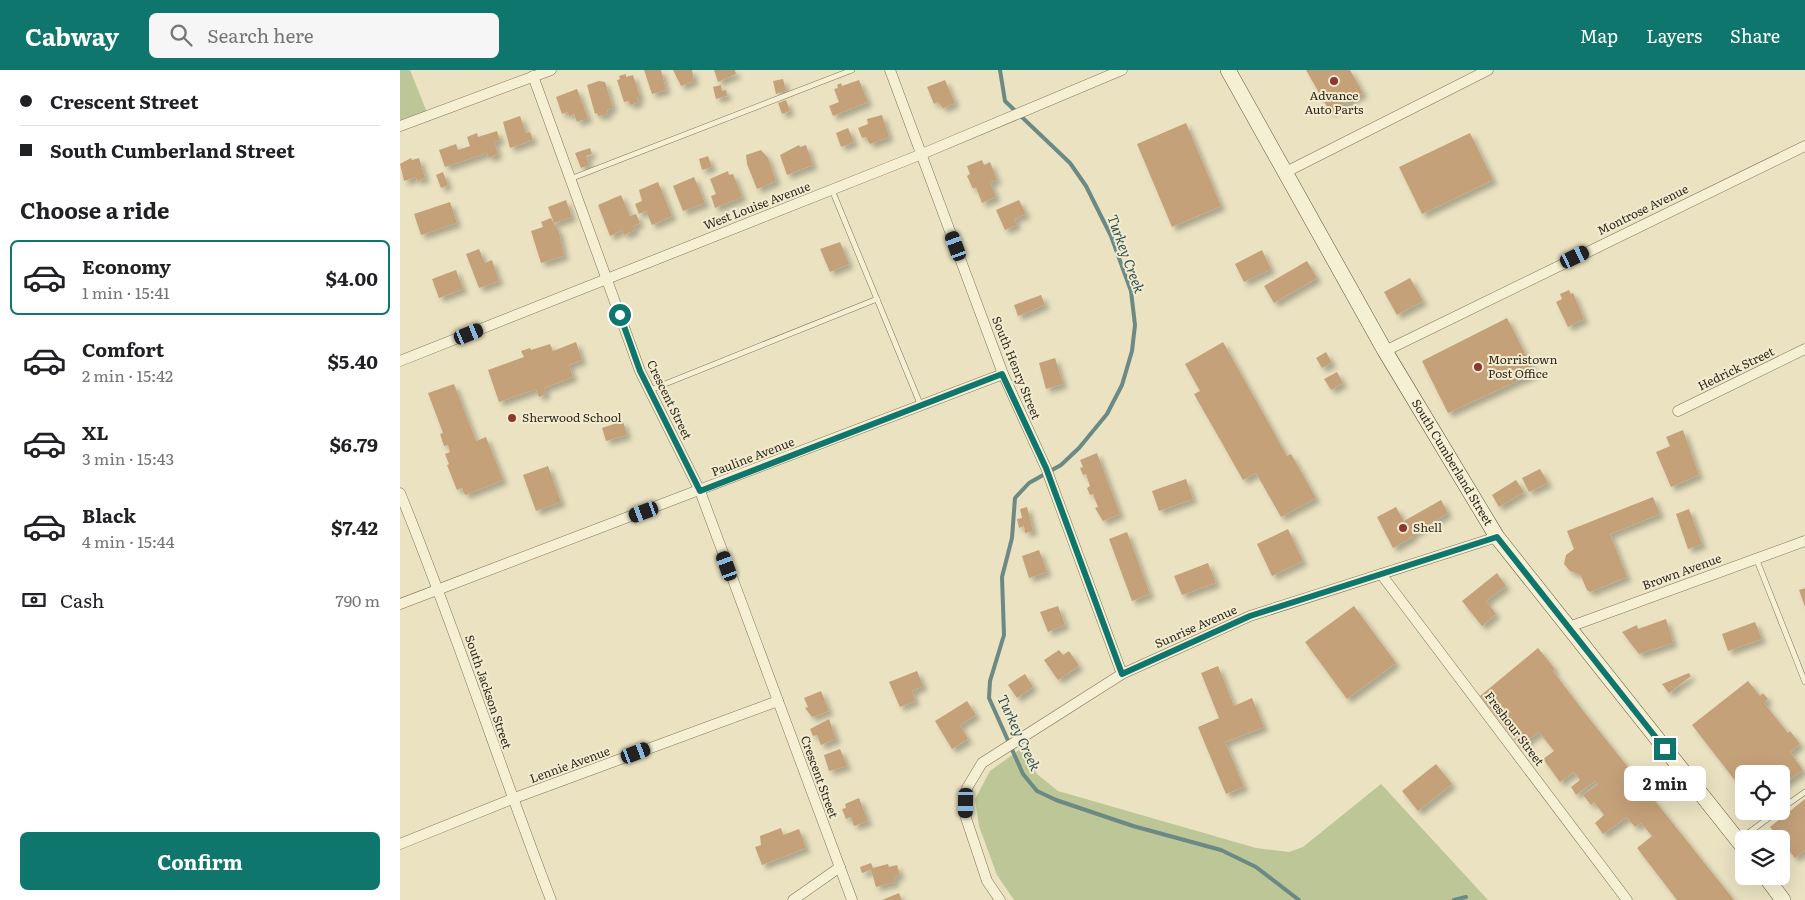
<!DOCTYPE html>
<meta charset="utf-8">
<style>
body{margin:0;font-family:Literata,serif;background:#f6f6f6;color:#202124;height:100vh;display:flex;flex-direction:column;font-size:19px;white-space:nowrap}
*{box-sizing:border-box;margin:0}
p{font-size:16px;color:#757577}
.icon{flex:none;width:28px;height:28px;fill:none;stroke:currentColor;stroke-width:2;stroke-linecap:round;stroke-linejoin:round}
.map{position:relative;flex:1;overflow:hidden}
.side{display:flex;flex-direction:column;background:#fff;width:400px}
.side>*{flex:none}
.top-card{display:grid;align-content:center;height:110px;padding:0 20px;background:#fff}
.controls{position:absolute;left:1335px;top:695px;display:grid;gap:10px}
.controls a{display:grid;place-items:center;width:55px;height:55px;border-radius:8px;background:#fff;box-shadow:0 5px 20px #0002;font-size:25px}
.end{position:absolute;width:22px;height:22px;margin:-11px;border:6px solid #0f766e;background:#fff;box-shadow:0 0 0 2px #fff}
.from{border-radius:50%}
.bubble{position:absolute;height:35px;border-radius:8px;background:#fff;box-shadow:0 5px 20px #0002;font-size:16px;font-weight:700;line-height:35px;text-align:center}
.car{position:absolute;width:15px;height:30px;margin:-15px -8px;border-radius:6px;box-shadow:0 0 4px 1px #0007;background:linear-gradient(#222 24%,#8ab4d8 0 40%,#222 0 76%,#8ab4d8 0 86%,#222 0)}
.top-card b{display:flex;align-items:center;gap:18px;height:48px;font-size:19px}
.top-card b+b{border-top:1px solid #e0e0e0}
.top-card i{width:12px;height:12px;background:#202124}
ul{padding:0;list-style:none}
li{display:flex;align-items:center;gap:15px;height:75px;margin:0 10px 8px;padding:0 10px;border:2px solid transparent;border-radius:8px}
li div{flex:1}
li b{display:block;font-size:19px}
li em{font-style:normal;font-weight:700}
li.selected{border-color:#0f766e}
li>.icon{width:45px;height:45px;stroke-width:1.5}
h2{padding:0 20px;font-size:22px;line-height:60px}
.pay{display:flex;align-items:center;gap:12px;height:55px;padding:0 20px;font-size:19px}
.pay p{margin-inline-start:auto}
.primary-button{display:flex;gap:10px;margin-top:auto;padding:10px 20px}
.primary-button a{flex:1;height:58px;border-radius:8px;background:#0f766e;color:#fff;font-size:20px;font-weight:700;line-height:58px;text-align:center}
header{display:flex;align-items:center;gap:30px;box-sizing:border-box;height:70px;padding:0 25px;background:#0f766e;color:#fff}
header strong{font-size:24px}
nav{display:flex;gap:28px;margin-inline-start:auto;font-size:18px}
.search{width:350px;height:45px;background:#f6f6f6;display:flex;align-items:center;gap:12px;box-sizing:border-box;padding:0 18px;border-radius:8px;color:#757577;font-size:19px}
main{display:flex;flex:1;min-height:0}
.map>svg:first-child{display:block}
.green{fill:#bcc696}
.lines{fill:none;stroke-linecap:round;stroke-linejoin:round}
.stream{stroke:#6b8985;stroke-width:4}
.building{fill:#c5a179;filter:url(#shadow)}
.service-casing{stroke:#81735a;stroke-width:6}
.minor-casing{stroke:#81735a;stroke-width:11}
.secondary-casing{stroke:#63543d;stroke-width:16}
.service{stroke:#f5efd3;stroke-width:5}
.minor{stroke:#f5efd3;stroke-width:10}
.secondary{stroke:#f5efd3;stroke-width:15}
.route{stroke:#0f766e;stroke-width:6}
.poi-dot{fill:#8b382f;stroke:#f2ebd0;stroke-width:2}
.labels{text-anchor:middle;stroke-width:4;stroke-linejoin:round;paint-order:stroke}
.poi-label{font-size:12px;fill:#322a1d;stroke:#f2ebd0;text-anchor:start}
.street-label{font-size:12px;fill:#322a1d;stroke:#f2ebd0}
.water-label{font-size:14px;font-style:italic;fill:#2d5051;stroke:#f2ebd0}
</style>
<header>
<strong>Cabway</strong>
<div class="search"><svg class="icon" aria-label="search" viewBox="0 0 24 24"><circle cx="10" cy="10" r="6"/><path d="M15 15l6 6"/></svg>Search here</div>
<nav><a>Map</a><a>Layers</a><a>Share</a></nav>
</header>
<main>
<section class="side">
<div class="top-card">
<b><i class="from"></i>Crescent Street</b>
<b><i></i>South Cumberland Street</b>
</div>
<h2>Choose a ride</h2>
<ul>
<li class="selected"><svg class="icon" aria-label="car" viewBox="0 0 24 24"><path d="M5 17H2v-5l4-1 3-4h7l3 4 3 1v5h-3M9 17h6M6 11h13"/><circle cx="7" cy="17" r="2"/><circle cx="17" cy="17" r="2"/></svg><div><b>Economy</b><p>1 min · 15:41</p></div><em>$4.00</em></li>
<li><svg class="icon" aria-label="car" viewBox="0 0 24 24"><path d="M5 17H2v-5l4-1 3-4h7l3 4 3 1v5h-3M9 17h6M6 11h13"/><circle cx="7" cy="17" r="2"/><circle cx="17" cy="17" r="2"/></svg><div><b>Comfort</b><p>2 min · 15:42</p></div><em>$5.40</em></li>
<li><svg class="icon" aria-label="car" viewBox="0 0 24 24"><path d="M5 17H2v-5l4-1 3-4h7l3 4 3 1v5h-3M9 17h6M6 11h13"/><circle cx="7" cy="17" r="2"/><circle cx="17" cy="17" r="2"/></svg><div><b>XL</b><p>3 min · 15:43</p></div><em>$6.79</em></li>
<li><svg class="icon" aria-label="car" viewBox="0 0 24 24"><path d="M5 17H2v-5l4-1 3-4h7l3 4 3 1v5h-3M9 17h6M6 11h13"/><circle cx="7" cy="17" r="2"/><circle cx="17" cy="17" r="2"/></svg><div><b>Black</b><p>4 min · 15:44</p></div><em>$7.42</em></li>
</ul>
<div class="pay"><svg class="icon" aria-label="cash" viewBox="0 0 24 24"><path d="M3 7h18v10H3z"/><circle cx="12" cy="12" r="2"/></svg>Cash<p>790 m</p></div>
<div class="primary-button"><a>Confirm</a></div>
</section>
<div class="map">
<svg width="1405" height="830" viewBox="0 0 1405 830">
<defs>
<filter id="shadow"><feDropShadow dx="4.5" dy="4.5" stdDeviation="2.5" flood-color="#0004"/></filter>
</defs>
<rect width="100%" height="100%" fill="#eae2c1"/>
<g class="green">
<polygon points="0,0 10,0 28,45 0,56"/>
<polygon points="623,677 637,704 658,721 856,778 889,782 903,777 981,714 1088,830 614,830 597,805 579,756 575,729 590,701"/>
</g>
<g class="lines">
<g class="stream">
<polyline points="600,0 605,31 670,93 686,116 711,166 731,221 735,255 732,281 722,315 707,344 679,378 661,395 629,413 615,428 612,468 602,507 604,565 590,611 589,628 623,704 637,721 656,730 733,756 821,780 856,797 899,830"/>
<polyline points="1054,830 1066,827"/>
</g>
</g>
<g class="building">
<polygon points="244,0 261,0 266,20 252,24"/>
<polygon points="273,0 292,0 294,11 281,16"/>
<polygon points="314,0 335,0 336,4 318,12"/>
<polygon points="906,0 950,0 963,23 930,42"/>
<polygon points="226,4 226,7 233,5 240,27 237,27 239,32 230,35 229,31 224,32 217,10 220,9 219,6"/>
<polygon points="383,9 386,21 376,24 373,11"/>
<polygon points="459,10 468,32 433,46 429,36 439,32 434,19 438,18 437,15 441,13 442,16"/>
<polygon points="545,10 555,33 543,38 538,32 534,34 527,17"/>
<polygon points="199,11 205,12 213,38 207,40 208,44 198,46 197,43 195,44 187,15"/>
<polygon points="321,15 322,21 326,20 327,26 316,29 313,17"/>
<polygon points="177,19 188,48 177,52 174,44 169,46 168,42 162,44 156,27"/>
<polygon points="386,30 390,41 382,44 378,33"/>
<polygon points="482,45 489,67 470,74 466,67 462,68 458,58 468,54 467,49"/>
<polygon points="120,46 126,63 130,62 133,70 110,78 103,52"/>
<polygon points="786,53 821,136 772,157 737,74"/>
<polygon points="448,58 454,72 441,77 436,63"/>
<polygon points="97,61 100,70 94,72 98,84 89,88 87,83 45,97 39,80 56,74 58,80 70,76 67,67 77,63 78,67"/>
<polygon points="1070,63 1093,110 1022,144 999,97"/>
<polygon points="399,75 400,77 406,75 413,95 387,105 380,85"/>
<polygon points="190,78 192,84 186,86 189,95 181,98 175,83"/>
<polygon points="361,80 368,88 376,111 357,119 347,94 346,85"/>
<polygon points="308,86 312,97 302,100 299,89"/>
<polygon points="11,88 12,90 19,88 25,108 17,111 16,107 4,111 0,94"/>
<polygon points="582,90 584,95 590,92 597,110 590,112 596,127 582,133 576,117 573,119 567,106 570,104 567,96"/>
<polygon points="328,101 329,105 333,104 342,127 315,138 311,126 316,124 310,109"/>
<polygon points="43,102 48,115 41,118 36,105"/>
<polygon points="294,107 305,133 283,141 273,116"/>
<polygon points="258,112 272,146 252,155 246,141 239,144 235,134 242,131 239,120"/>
<polygon points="221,125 230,146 236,144 240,153 233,156 235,160 224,165 222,160 210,166 198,135"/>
<polygon points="166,130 172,147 154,153 148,137"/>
<polygon points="619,130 626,144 614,149 617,155 605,160 596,140"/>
<polygon points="50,132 57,153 21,165 14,144"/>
<polygon points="151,148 159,162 164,186 141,193 131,161 143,157 141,152"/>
<polygon points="440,172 449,194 430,202 420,179"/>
<polygon points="79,179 85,193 92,190 99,211 79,218 66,184"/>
<polygon points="862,180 871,199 844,212 835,194"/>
<polygon points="907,191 917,208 874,233 864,216"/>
<polygon points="56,200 63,219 39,228 32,209"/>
<polygon points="1010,208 1023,231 997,245 984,222"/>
<polygon points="1169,220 1171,224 1173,223 1184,249 1168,257 1156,232 1162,229 1160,224"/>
<polygon points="641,225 645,235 618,246 614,235"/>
<polygon points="1107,248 1135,303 1048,343 1022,291"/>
<polygon points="176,272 182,290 169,295 173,307 144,318 146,324 139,327 136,319 99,332 88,300 124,287 121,281 130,278 131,280 150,274 153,281"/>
<polygon points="823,272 887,386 891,384 916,428 881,447 856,403 843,410 794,324 800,321 785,294"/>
<polygon points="926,282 932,293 922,298 916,288"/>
<polygon points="655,288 663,314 646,319 639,293"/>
<polygon points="937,302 943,313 931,320 924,309"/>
<polygon points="54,314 76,371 86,367 103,410 65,425 62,418 57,420 47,395 49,394 45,384 50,382 48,375 44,376 40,364 43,363 28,323"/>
<polygon points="223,351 227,365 206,371 202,358"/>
<polygon points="1283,360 1299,405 1271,417 1256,382 1270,376 1266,367"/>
<polygon points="697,383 720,444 703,451 695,438 698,437 693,424 690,425 687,418 690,416 686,404 683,405 680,398 683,397 680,390"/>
<polygon points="148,396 161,432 136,441 123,405"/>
<polygon points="1140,399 1148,413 1129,422 1122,408"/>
<polygon points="786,409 793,429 759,441 752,421"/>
<polygon points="1116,410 1124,422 1099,437 1092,425"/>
<polygon points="1253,427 1260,444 1210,464 1227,507 1190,522 1187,520 1180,504 1170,501 1164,494 1166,485 1174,479 1167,461"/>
<polygon points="1041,430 1048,443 1012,464 1014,466 993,478 977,447 996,437 1004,451"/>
<polygon points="627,437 633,461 625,463 624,456 619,458 617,449 622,448 620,439"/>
<polygon points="1289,439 1302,474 1288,479 1276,444"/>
<polygon points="888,459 903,491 872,506 857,474"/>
<polygon points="727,462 750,524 732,531 709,469"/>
<polygon points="639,480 647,502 629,508 622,486"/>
<polygon points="808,493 816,513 782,525 774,506"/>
<polygon points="1097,503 1106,516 1086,531 1096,544 1082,556 1062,531"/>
<polygon points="1405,518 1405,537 1399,520"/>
<polygon points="658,536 665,555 648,562 640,542"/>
<polygon points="954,536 996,593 947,629 905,572"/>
<polygon points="1266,549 1273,573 1239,584 1222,562 1237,555 1238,559"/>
<polygon points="1355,552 1362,569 1328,581 1322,564"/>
<polygon points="1138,578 1155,599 1153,601 1184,642 1334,830 1277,830 1237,778 1252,766 1241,753 1235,757 1227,747 1203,764 1195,753 1204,745 1194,732 1191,735 1183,725 1198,714 1195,711 1176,725 1171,717 1180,710 1174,702 1160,712 1143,689 1154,681 1139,662 1120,676 1080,626"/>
<polygon points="659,580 663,585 669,581 679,596 658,610 644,590"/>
<polygon points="818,596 834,636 852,628 864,657 825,672 844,717 826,724 798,657 819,648 801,603"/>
<polygon points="517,601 523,616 512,621 515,631 500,637 489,612"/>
<polygon points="1289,603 1291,606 1269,623 1262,614"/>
<polygon points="625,604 633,617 617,628 608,615"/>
<polygon points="1348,611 1360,626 1363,623 1368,629 1364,633 1388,663 1390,661 1400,674 1390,682 1403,700 1381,716 1381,704 1344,704 1344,722 1292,655"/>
<polygon points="421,621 429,641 412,647 405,638 408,637 404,628"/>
<polygon points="567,631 576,645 560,655 568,669 552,679 535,651"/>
<polygon points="429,649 436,669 421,675 417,665 413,666 410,659"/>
<polygon points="440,679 447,696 429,701 424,685"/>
<polygon points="1036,694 1052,714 1018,741 1002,721"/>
<polygon points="459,728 468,751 454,756 451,747 446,749 442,739 446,738 445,734"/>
<polygon points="1405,729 1405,780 1395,788 1370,757"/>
<polygon points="381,758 383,765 399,759 406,778 362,795 355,777 361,775 360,766"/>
<polygon points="471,793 473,798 488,794 489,797 497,795 500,805 494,807 495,812 476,817 471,800 462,803 460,797"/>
<polygon points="499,823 502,830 482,830"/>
</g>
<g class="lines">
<defs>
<g id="service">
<polyline points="170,109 452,0"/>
<polyline points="432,120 521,336"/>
<polyline points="250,320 477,229"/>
<polyline points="1356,488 1405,612"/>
<polyline points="1381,739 1405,722"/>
<polyline points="1340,769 1378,741"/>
</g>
<g id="minor">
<polyline points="490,0 603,304 646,398 722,604"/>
<polyline points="133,6 240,301 300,421 452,830"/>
<polyline points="0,56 151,0"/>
<polyline points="886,102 1088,0"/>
<polyline points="985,281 1405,76"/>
<polyline points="0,291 522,84 722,0"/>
<polyline points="1278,341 1405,279"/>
<path d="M 0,423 C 55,557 99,695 151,830"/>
<polyline points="981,504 1227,830"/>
<polyline points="0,534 603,304"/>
<polyline points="1169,557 1405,471"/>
<polyline points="0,774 112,729 378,631"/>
<polyline points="393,830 440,797"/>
<polyline points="600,830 587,811 566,748 567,718 582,693 722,604 850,546 1097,467"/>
</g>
<g id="secondary">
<path id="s1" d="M 828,0 L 985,281 L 1097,467 L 1344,778"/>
<polyline points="1365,806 1383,830"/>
</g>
</defs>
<use href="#service" class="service-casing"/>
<use href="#minor" class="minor-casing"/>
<use href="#secondary" class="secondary-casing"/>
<use href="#service" class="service"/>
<use href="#minor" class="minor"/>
<use href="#secondary" class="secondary"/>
</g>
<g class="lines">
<polyline class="route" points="220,245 240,301 300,421 602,304 646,398 722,604 850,546 1097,467 1265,679"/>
</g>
<g class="poi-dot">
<circle cx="934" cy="11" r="5"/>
<circle cx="1078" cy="297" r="5"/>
<circle cx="112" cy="348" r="5"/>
<circle cx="1003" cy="458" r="5"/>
</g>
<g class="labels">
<g class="poi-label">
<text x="934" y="30" text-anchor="middle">Advance<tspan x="934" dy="14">Auto Parts</tspan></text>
<text x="1088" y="294">Morristown<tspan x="1088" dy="14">Post Office</tspan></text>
<text x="122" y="352">Sherwood School</text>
<text x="1013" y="462">Shell</text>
</g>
<g class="street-label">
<text transform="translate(357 136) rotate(-21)" y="4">West Louise Avenue</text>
<text transform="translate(1243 140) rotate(-26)" y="4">Montrose Avenue</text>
<text transform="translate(616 298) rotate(68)" y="4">South Henry Street</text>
<text transform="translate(1336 299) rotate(-26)" y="4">Hedrick Street</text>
<text transform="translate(269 330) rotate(64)" y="4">Crescent Street</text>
<text transform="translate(353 387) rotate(-21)" y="4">Pauline Avenue</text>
<text dy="4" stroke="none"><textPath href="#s1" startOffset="452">South Cumberland Street</textPath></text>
<text transform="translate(1282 502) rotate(-20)" y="4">Brown Avenue</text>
<text transform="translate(796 557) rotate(-24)" y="4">Sunrise Avenue</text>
<text transform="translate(88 622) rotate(71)" y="4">South Jackson Street</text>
<text transform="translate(1114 659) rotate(53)" y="4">Freshour Street</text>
<text transform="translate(170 695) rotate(-20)" y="4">Lennie Avenue</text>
<text transform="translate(419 707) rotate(70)" y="4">Crescent Street</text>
</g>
<g class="water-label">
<text transform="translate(726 184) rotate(70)" y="5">Turkey Creek</text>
<text transform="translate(619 663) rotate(65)" y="5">Turkey Creek</text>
</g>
</g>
</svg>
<div class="controls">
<a><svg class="icon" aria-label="locate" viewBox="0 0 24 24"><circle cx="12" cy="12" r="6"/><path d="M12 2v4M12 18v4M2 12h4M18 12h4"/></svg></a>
<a><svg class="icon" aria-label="layers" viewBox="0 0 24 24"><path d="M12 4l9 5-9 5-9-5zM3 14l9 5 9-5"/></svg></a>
</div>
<i class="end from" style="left:220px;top:245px"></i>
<i class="end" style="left:1265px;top:679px"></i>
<div class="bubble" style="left:1224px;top:696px;width:82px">2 min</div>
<i class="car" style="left:556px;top:176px;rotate:340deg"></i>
<i class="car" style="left:1175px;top:187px;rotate:64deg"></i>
<i class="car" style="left:69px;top:264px;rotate:68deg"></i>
<i class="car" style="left:244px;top:442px;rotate:250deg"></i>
<i class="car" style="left:327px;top:496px;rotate:340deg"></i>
<i class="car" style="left:236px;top:683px;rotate:69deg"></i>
<i class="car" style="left:566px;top:733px;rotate:181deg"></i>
</div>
</main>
